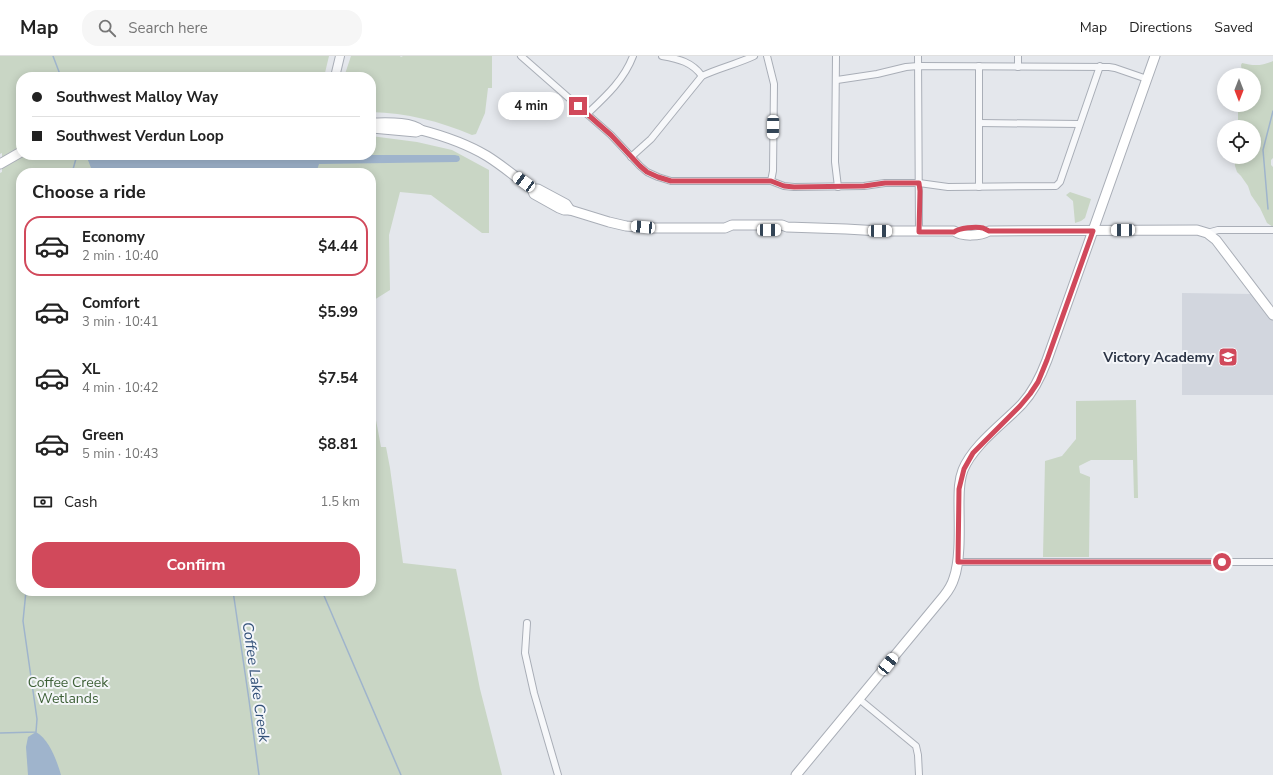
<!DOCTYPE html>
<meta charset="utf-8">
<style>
body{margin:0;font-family:"Nunito Sans",sans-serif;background:#f6f6f6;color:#222;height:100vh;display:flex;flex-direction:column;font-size:15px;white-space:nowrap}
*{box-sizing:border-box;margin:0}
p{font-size:13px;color:#767676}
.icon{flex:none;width:22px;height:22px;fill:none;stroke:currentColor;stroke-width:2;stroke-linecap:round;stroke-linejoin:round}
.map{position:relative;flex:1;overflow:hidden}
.panel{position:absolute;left:16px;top:112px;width:360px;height:428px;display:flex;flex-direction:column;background:#fff;border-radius:16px;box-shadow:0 2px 10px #0003}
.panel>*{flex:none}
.top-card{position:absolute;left:16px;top:16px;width:360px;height:88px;border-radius:16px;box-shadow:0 2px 10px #0003;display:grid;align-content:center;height:88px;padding:0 16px;background:#fff}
.needle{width:26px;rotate:180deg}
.controls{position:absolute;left:1217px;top:12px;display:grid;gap:8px}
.controls a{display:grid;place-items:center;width:44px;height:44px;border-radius:50%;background:#fff;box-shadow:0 2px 10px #0003;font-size:20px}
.end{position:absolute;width:18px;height:18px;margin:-9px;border:5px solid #d1495b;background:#fff;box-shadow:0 0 0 2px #fff}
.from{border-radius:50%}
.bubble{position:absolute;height:28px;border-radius:14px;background:#fff;box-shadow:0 2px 10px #0003;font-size:13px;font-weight:700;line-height:28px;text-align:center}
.car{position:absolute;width:12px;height:24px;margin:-12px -6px;border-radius:5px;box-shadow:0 0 3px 1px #0007;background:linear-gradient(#fff 24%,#345 0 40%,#fff 0 76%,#345 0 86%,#fff 0)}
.top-card b{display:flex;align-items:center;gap:14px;height:38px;font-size:15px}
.top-card b+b{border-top:1px solid #e0e0e0}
.top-card i{width:10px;height:10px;background:#222}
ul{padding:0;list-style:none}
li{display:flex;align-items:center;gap:12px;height:60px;margin:0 8px 6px;padding:0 8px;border:2px solid transparent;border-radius:16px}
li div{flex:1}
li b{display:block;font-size:15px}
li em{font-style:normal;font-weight:700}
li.selected{border-color:#d1495b}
li>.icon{width:36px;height:36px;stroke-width:1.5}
h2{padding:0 16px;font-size:18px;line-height:48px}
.pay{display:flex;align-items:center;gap:10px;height:44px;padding:0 16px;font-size:15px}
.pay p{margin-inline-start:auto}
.primary-button{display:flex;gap:8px;margin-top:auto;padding:8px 16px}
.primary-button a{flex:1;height:46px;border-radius:16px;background:#d1495b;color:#fff;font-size:16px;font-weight:700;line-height:46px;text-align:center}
header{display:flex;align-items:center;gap:24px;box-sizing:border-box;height:56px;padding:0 20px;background:#fff;border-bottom:1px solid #e0e0e0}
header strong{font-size:19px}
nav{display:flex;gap:22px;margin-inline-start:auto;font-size:14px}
.search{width:280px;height:36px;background:#f6f6f6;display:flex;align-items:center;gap:10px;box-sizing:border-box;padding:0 14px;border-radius:16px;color:#767676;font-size:15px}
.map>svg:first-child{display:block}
.built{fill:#d2d6de}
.green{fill:#c9d6c5}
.water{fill:#9fb4cc}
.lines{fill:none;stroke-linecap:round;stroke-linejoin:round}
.stream{stroke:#9fb4cc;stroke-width:1.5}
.minor-casing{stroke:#a9aeb7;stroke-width:8}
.tertiary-casing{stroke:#a9aeb7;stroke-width:10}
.secondary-casing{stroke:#a9aeb7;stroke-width:11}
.minor{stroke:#f7f8fa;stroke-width:6}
.tertiary{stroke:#f7f8fa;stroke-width:8}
.secondary{stroke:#fff;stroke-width:9}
.route{stroke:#d1495b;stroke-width:5}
.labels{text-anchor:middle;stroke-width:4;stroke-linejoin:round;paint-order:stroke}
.poi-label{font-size:14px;font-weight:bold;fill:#2b3445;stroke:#f4f6f9;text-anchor:end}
.park-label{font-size:14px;fill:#3f6138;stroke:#f4f6f9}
.water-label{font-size:15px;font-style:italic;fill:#34527a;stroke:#f4f6f9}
</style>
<header>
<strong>Map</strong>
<div class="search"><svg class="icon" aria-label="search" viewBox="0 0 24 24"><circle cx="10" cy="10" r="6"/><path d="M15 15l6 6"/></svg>Search here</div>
<nav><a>Map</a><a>Directions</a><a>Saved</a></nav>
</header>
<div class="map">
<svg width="1273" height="719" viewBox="0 0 1273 719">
<rect width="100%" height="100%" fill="#e4e7ec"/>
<polygon class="built" points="1182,237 1253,238 1273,264 1273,339 1182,339"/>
<g class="green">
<polygon points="0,0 329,0 324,21 21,21 21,99 371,99 371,80 417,86 452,94 489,114 489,177 482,177 431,139 400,136 389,179 390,234 374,244 371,252 371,117 21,117 21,535 371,535 371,337 381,391 386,391 390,412 403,507 456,513 480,633 502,719 0,719 0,117 2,116 2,97 0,98"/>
<path d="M 351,0 L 400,0 L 401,1 L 403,0 L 492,0 L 492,32 L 488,32 L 485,57 L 476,78 L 472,79 C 439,65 407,57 371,56 L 371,21 L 344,21 Z"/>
<path d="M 1273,5 L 1273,102 L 1271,104 L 1271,109 L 1273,111 L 1273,171 L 1267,167 L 1260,152 L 1251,139 L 1248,130 L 1241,120 L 1237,116 L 1235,110 L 1234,101 L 1254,101 L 1254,71 L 1238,71 L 1238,53 L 1239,49 L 1254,49 L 1254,19 C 1248,19 1241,16 1241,9 L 1242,7 C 1253,10 1262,10 1273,5 Z"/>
<polygon points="1070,136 1091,143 1085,162 1081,165 1075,167 1073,145 1066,139"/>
<polygon points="1136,344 1138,442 1134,442 1133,404 1091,404 1079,410 1080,417 1090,421 1089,501 1043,501 1045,405 1062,400 1076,383 1076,345"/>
</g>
<g class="water">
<polygon points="86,99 455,99 459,100 460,103 459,105 457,106 319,108 317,114 142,114 109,117 93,117"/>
<path d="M 36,676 C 49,683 57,705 61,719 L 28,719 L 26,691 L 28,681 Z"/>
</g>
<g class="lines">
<g class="stream">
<polyline points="53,0 61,21"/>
<polyline points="72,117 77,99"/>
<polyline points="1268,153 1263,94 1273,55"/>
<polyline points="233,535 249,644 259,719"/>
<polyline points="322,535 401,719"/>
<polyline points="0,677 36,676 37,663 23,565 26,535"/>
</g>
<defs>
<g id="minor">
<polyline points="521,0 611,79 640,110 647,116 658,121 671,125 771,125 784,130 794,131 864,130 885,127 919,127 948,131 1056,130 1060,126 1100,10"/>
<path d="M 662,0 C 679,3 692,6 702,20"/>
<polyline points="767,0 774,28 773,115 771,125"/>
<polyline points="836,0 835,106 838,131"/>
<polyline points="918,0 919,175"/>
<polyline points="1018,0 1018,11"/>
<polyline points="979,10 979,131"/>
<polyline points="837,24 877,18 906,11 918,10 1109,11 1115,12 1147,23"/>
<path d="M 587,58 C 605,41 624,24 633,0"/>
<polyline points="979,67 1079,68"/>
<path d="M 631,101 L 651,83 L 702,20 C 719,12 737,8 754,0"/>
<polyline points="1207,177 1218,174 1273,174"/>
<polyline points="958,506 1273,506"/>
<polyline points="527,567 525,597 534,637 558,719"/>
<polyline points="859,643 916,690 918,699 919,719"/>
</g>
<polyline id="tertiary" points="335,21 340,0"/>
<g id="secondary">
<path d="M 371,67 C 385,67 410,65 421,74 C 444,80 467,88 487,100 C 503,110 517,122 532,133 L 534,138 L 559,152 L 564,154 L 570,154 L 609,166 L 626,170 L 650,172 L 725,172 L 732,169 L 782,169 L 787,171 L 846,173 L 880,175 L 954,175 C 963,181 980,180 989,175 L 1197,174 L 1207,177 L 1216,184 L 1273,259"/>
<polyline points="372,72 416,76 421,74"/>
<polyline points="0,108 21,96"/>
<polyline points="532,133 538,133 566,148 570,154"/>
<path d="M 796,719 L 944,540 C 948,535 952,529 954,522 C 961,503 959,468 959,446 C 959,435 959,424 963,414 C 973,389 1004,367 1022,348 C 1034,335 1041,320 1047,304 L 1155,0"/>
</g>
</defs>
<use href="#minor" class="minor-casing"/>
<use href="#tertiary" class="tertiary-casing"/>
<use href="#secondary" class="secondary-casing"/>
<use href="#minor" class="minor"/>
<use href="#tertiary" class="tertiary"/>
<use href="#secondary" class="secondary"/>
</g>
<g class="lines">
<path class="route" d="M 578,50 L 611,79 L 640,110 L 647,116 L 658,121 L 671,125 L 771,125 L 784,130 L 794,131 L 864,130 L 885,127 L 919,127 L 920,135 L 919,176 L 954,176 C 959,172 976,170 983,172 C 985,173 987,174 989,175 L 1093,175 L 1047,304 L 1038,326 L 1030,338 L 1020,350 L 973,397 L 964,413 L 959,433 L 958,506 L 1222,506"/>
</g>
<defs>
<symbol id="school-square" viewBox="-11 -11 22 22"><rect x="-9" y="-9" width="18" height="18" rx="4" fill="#d1495b" stroke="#f4f6f9"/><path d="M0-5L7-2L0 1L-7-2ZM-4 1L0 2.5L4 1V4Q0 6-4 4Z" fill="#fff"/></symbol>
</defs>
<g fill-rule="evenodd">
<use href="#school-square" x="1217" y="290" width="22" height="22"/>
</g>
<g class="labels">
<g class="poi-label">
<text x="1214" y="306">Victory Academy</text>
</g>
<g class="park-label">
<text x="68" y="631">Coffee Creek<tspan x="68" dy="16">Wetlands</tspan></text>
</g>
<g class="water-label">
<text transform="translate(256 626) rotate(82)" y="5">Coffee Lake Creek</text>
</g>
</g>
</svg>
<div class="controls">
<a><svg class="needle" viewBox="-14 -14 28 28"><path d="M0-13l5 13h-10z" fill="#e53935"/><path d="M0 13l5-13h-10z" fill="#767676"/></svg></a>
<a><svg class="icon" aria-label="locate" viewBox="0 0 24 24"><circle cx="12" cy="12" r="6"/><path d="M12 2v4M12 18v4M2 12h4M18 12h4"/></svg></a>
</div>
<i class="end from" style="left:1222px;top:506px"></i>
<i class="end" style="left:578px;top:50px"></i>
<div class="bubble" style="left:498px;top:36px;width:66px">4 min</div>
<i class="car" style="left:773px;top:71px;rotate:181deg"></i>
<i class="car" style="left:524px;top:126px;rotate:306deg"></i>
<i class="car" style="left:643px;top:171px;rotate:275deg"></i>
<i class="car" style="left:769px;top:174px;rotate:90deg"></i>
<i class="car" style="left:1123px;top:174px;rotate:269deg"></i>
<i class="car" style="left:880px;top:175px;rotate:90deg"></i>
<i class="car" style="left:888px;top:608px;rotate:39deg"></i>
<div class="top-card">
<b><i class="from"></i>Southwest Malloy Way</b>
<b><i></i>Southwest Verdun Loop</b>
</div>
<section class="panel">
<h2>Choose a ride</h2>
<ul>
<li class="selected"><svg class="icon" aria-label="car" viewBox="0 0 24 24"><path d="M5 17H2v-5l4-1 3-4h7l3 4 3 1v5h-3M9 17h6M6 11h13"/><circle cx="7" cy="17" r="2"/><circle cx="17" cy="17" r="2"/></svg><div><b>Economy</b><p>2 min · 10:40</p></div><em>$4.44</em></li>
<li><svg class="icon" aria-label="car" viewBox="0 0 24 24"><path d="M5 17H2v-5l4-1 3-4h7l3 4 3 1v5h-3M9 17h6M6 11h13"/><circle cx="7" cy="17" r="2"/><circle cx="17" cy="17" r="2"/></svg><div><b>Comfort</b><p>3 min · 10:41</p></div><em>$5.99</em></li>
<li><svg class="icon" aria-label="car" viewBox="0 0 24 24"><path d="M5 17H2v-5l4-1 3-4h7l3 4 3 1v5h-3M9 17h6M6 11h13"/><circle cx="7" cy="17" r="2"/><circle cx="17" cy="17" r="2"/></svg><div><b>XL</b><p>4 min · 10:42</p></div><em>$7.54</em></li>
<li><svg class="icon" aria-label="car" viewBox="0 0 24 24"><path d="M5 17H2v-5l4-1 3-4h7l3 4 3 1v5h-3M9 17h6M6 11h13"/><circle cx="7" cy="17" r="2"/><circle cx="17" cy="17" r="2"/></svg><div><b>Green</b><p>5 min · 10:43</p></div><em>$8.81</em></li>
</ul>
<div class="pay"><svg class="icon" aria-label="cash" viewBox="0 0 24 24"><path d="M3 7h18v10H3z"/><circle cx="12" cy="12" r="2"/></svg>Cash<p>1.5 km</p></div>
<div class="primary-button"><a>Confirm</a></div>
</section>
</div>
